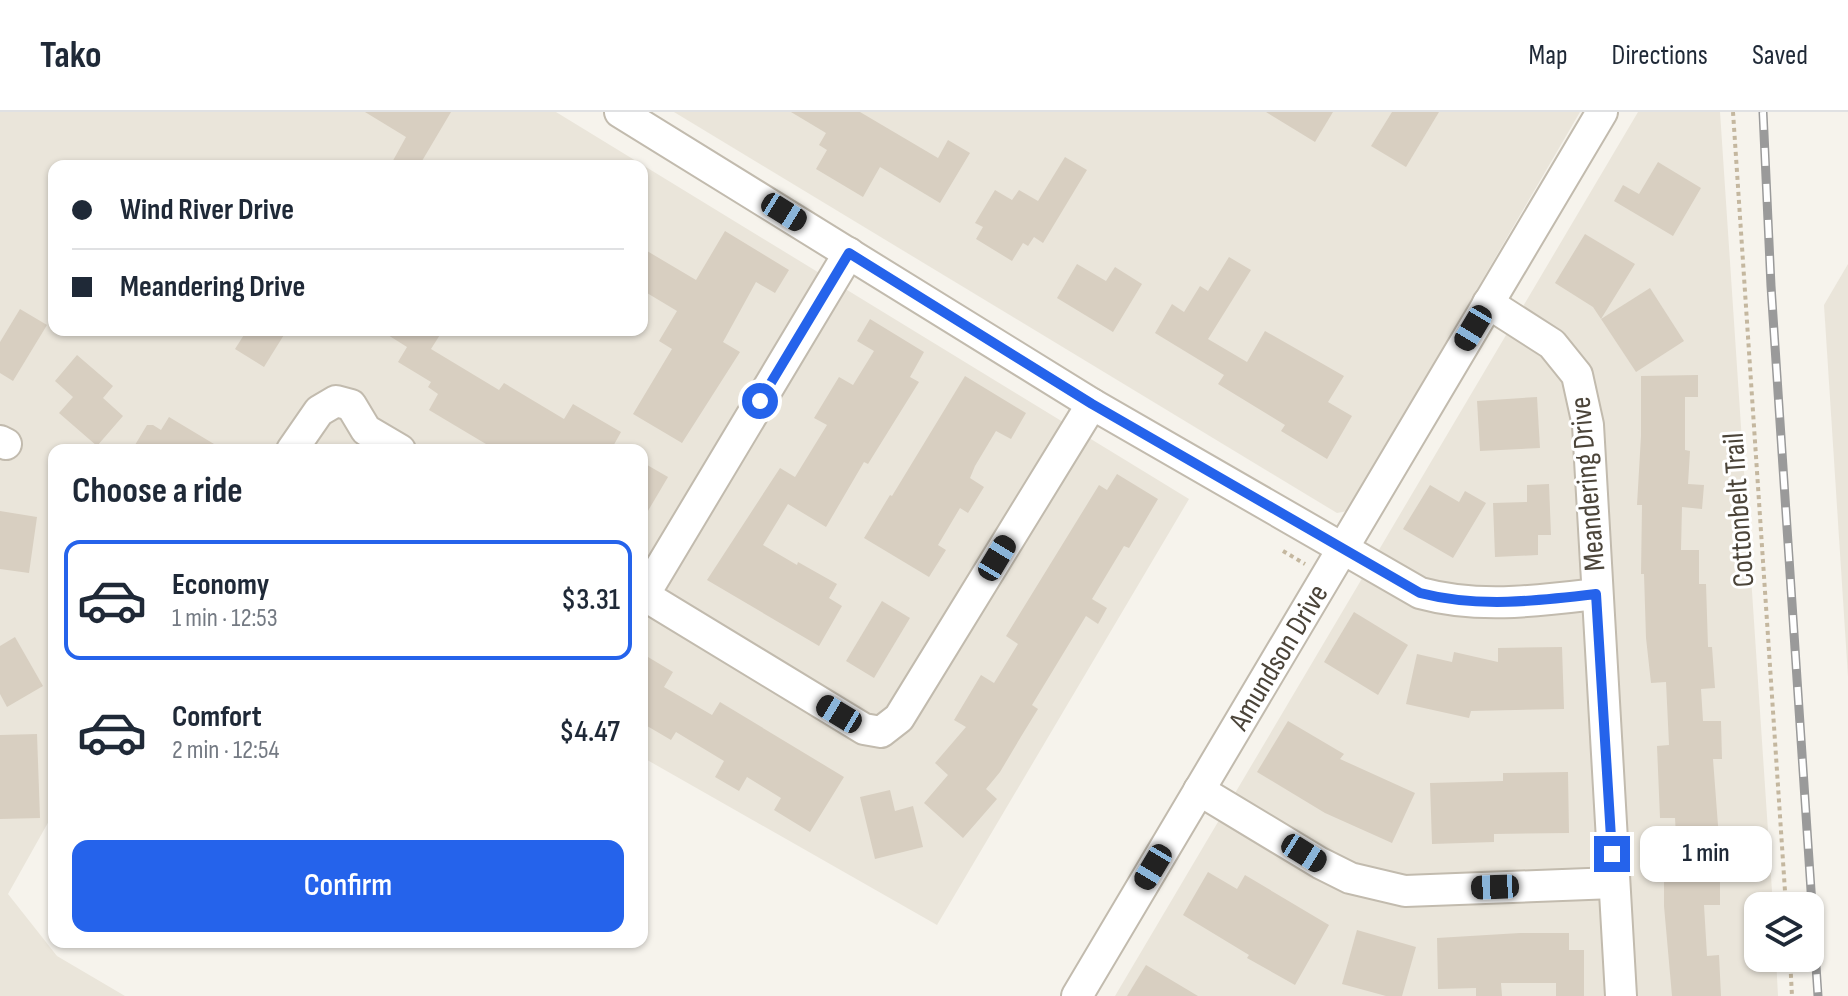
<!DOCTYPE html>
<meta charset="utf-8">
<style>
body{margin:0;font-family:"Sofia Sans Condensed",sans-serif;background:#f6f6f7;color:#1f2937;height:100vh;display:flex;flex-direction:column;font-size:30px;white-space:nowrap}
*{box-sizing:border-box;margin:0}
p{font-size:26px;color:#747a83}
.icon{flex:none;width:44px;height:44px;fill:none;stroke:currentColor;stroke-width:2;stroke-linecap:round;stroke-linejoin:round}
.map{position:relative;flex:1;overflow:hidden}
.sheet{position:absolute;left:48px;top:332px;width:600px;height:504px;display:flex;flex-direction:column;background:#fff;border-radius:16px;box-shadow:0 2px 6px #0004}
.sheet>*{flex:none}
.top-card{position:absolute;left:48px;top:48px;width:600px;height:176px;border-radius:16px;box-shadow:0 2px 6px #0004;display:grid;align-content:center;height:176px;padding:0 24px;background:#fff}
.controls{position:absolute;left:1744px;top:780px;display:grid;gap:16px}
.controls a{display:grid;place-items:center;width:80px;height:80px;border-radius:16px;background:#fff;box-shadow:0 2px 6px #0004;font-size:40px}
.end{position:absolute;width:36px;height:36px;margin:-18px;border:10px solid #2563eb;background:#fff;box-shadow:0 0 0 4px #fff}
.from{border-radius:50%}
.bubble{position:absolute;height:56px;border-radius:16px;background:#fff;box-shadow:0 2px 6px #0004;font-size:26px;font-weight:600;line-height:56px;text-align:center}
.car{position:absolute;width:24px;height:48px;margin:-24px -12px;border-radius:10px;box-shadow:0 0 6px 2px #0007;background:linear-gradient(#222 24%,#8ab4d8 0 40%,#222 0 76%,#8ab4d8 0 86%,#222 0)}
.top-card b{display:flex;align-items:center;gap:28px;height:76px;font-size:30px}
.top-card b+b{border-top:2px solid #e0e1e3}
.top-card i{width:20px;height:20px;background:#1f2937}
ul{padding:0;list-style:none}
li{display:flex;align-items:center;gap:24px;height:120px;margin:0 16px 12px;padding:0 8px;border:4px solid transparent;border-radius:16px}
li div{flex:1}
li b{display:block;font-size:30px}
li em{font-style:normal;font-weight:600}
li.on{border-color:#2563eb}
li>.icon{width:72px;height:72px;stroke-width:1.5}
h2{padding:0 24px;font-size:36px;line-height:96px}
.cta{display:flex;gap:16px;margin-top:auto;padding:16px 24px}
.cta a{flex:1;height:92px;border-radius:16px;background:#2563eb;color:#fff;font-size:32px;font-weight:600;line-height:92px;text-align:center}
header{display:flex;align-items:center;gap:48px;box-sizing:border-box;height:112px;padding:0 40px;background:#fff;border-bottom:2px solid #e0e1e3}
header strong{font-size:38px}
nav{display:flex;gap:44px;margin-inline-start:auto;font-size:28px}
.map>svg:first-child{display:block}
.residential{fill:#eae5da;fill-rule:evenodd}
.building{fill:#d8cfc1}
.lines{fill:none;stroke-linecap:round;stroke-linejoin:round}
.minor-casing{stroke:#c2bbae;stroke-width:34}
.path{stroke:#c4b79f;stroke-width:4;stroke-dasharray:4 4;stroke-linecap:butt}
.minor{stroke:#fff;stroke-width:30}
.rail-casing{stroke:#9a9a9a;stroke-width:9}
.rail{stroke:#fff;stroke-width:6;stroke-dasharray:18;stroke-linecap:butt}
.route{stroke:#2563eb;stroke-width:10}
.labels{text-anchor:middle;stroke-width:6;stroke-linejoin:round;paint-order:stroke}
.street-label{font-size:30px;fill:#4b4439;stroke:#fff}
</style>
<header>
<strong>Tako</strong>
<nav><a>Map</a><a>Directions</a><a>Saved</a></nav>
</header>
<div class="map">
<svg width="1848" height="884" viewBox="0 0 1848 884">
<rect width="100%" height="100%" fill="#f6f3ec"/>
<g class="residential">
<path d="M 0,0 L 556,0 L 1189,387 L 937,813 L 642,645 L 642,338 L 54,338 L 54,700 L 8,782 L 57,844 L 125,884 L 0,884 ZM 54,54 L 642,54 L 642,218 L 54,218 Z"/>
<polygon points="674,0 1580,0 1348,399 1337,401"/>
<polygon points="1638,0 1720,0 1773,794 1758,794 1758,846 1776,846 1778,884 1115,884"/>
<polygon points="1848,152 1848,565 1824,193"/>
</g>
<g class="building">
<polygon points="365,0 451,0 419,54 390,54 406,25"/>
<polygon points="791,0 860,0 938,46 948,28 970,41 940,91 880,55 863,85 816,57 827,38 819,33 826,21"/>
<polygon points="1266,0 1333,0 1315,30"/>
<polygon points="1392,0 1439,0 1406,55 1371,34"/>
<polygon points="1065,45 1087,58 1043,131 1034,125 1028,134 1023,131 1012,149 976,127 983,115 975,111 995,78 1012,88 1019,78 1038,89"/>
<polygon points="1658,50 1701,76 1673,124 1614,89 1623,73 1639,82"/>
<polygon points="725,119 789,158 775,181 756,170 723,230 740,240 682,331 633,302 672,237 659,229 677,199 642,178 642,136 696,168"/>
<polygon points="1585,122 1635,152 1601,207 1593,195 1555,171"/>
<polygon points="1229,145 1251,158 1208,227 1247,250 1265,219 1344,264 1328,290 1352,304 1327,347 1281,319 1285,313 1218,272 1224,263 1155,221 1172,192 1184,200 1200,174 1208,179"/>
<polygon points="1077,152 1106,169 1115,155 1142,172 1113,220 1057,186"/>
<polygon points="1650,176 1684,229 1636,260 1601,207"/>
<polygon points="20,197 47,213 13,269 0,261 0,230"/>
<polygon points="870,207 924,240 910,265 919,270 868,352 864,350 826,415 788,392 763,433 797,453 798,450 837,472 829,486 842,494 819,534 707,468 780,356 795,365 827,313 814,306 839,265 853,273 874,239 857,229"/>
<polygon points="247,218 287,218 264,255 235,237"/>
<polygon points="380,218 443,218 431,237 499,278 504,271 564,307 573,292 621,320 611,338 496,338 429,298 438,282 428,275 431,270 398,250 407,235"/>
<polygon points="77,243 113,274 103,286 123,304 97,334 59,301 73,285 55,269"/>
<polygon points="1698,263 1698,285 1685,285 1685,338 1690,339 1688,372 1704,373 1702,397 1682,395 1681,438 1699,438 1699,472 1706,472 1708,535 1712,535 1715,576 1701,577 1703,609 1721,609 1722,647 1713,647 1720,740 1720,793 1704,793 1707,844 1719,843 1721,884 1672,884 1664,794 1664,741 1677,741 1675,706 1660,706 1657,634 1669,633 1666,570 1651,571 1646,526 1644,462 1641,462 1642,393 1637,393 1641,324 1641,264"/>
<polygon points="965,264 1026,301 1011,327 996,319 975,354 970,366 984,375 968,401 960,396 938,433 946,438 929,465 864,426 890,383 892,384"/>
<polygon points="1537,285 1540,336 1480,339 1477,289"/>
<polygon points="169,305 224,338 132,338 147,313 153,313 161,318"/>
<polygon points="642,350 668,365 642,409"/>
<polygon points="1117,362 1158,387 1129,436 1124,434 1092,487 1107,496 1098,512 1086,504 1032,593 1038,597 1022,623 1000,660 986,677 997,687 963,726 924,691 948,663 935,651 966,615 954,608 981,563 994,571 1018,532 1006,524 1099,373 1107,378"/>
<polygon points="1549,372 1551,423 1538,423 1538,443 1495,445 1493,391 1527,390 1527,373"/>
<polygon points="1430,373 1459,390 1465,379 1486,391 1453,446 1403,417"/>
<polygon points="0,399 37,405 29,461 0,457"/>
<polygon points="882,489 910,506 874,566 846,549"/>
<polygon points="1354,500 1408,533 1378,583 1324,550"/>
<polygon points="15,525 43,574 7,595 0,582 0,534"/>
<polygon points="1562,535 1564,597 1471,599 1469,606 1406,592 1417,542 1452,550 1454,540 1498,550 1498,536"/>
<polygon points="648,545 673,560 664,575 712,603 720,590 844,665 810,720 774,698 781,686 747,665 739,679 715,665 724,649 676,620 671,628 642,611 642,554"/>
<polygon points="1288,609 1344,642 1340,647 1415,681 1392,731 1325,701 1257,660"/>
<polygon points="37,622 40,706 0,707 0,623"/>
<polygon points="1568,660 1569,721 1494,722 1494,730 1432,732 1430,671 1503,669 1503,661"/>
<polygon points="890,678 895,699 913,694 923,735 875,747 860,685"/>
<polygon points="1208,760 1237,777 1245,763 1329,813 1295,873 1247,846 1249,843 1183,803"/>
<polygon points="1357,818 1416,835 1402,884 1386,884 1342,872"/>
<polygon points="1520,821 1569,821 1569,838 1584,838 1584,884 1556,884 1556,871 1501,871 1502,884 1476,884 1476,876 1438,877 1437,826"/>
<polygon points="1146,853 1198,884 1127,884"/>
</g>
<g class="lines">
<defs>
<g id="minor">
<path d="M 620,0 L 1092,292 L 1420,481 C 1478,497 1537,489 1596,482"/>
<polyline points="1488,191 1552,232 1577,263 1588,313 1621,884"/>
<polyline points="0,329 6,332"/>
<polyline points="292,338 319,299 336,289 351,293 366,318 400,338"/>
<polyline points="642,482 864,617 881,620 899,606 1092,292"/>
<polyline points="644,483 849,141"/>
<polyline points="1199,678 1320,751 1350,766 1405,779 1614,771"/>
<polyline points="1077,884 1602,0"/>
</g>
</defs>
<use href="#minor" class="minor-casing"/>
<g class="path">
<polyline points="1733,0 1786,794"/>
<polyline points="1283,439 1305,452"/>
<polyline points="1790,846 1792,884"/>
</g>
<use href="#minor" class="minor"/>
<defs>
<polyline id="rail" points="1763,0 1771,174 1818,884"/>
</defs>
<use href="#rail" class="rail-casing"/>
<use href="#rail" class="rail"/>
</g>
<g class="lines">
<path class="route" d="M 760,289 L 849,141 L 1092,292 L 1420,481 C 1478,496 1537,489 1596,482 L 1612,742"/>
</g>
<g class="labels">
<g class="street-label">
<text transform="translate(1587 372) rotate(-95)" y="10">Meandering Drive</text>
<text transform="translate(1738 398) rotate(-94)" y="10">Cottonbelt Trail</text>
<text transform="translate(1278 545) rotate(-59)" y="10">Amundson Drive</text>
</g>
</g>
</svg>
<div class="controls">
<a><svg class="icon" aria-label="layers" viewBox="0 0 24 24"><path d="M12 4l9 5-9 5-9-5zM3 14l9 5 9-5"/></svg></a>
</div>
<i class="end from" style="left:760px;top:289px"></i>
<i class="end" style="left:1612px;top:742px"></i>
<div class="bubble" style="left:1640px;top:714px;width:132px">1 min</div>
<i class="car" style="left:784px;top:100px;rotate:122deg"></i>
<i class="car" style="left:1473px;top:216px;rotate:211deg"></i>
<i class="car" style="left:997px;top:446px;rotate:31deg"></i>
<i class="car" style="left:839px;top:602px;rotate:301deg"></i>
<i class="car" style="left:1304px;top:741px;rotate:122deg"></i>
<i class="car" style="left:1153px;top:755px;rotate:211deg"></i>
<i class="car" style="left:1495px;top:775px;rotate:268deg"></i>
<div class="top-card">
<b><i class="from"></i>Wind River Drive</b>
<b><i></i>Meandering Drive</b>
</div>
<section class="sheet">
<h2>Choose a ride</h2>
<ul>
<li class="on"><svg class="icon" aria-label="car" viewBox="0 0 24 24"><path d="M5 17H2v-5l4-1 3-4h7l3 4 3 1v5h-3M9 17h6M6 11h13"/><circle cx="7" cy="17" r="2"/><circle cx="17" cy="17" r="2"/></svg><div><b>Economy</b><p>1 min · 12:53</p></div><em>$3.31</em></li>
<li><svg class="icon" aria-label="car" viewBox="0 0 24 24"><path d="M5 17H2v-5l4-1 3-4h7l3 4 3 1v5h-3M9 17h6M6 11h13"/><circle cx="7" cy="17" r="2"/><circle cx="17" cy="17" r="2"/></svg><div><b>Comfort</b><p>2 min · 12:54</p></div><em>$4.47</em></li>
</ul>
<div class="cta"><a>Confirm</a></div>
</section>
</div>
